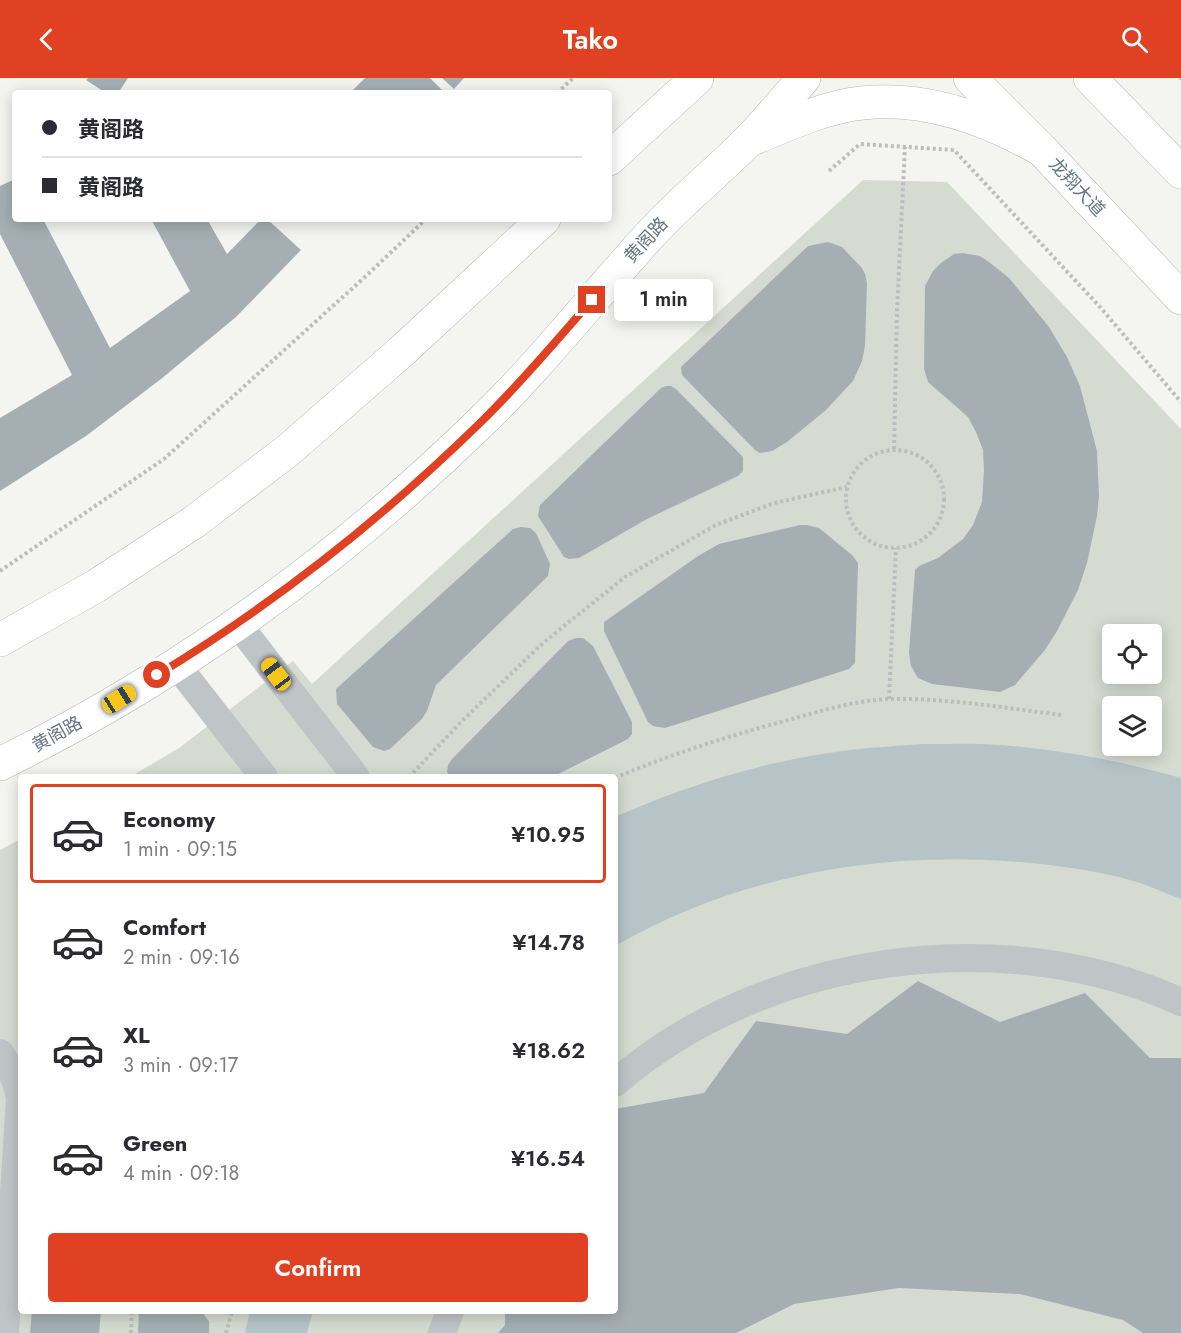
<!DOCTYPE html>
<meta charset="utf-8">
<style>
body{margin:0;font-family:Jost,"Noto Sans SC",sans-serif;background:#f7f7f7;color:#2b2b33;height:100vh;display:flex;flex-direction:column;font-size:22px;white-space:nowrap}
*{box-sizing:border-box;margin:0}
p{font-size:20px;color:#7c7c81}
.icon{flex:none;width:33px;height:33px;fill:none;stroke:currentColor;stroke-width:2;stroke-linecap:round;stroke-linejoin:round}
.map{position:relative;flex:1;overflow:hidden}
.drawer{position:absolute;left:18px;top:696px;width:600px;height:540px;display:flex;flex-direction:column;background:#fff;border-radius:6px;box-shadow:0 3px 15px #0003}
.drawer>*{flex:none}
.banner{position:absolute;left:12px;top:12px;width:600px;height:132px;border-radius:6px;box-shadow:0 3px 15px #0003;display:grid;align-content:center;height:132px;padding:0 30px;background:#fff}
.tools{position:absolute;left:1102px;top:546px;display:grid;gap:12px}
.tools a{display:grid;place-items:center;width:60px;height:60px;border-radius:6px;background:#fff;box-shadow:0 3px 15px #0003;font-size:30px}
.end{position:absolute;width:27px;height:27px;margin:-14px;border:8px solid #e14123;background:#fff;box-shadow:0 0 0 3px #fff}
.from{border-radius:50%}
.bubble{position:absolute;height:42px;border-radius:6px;background:#fff;box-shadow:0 3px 15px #0003;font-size:20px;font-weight:600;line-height:42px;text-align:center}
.car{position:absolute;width:18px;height:36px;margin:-18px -9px;border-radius:8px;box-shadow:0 0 4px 2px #0007;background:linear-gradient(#f5c518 24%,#345 0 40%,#f5c518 0 76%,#345 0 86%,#f5c518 0)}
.banner b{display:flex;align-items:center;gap:21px;height:57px;font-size:22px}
.banner b+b{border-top:2px solid #e1e1e2}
.banner i{width:15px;height:15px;background:#2b2b33}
ul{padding:10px 0 0;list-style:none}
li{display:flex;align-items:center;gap:18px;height:99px;margin:0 12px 9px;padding:0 18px;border:3px solid transparent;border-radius:6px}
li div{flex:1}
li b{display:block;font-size:22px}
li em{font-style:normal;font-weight:600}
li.selected{border-color:#e14123}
li>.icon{width:54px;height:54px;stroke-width:1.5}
.action{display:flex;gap:12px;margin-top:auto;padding:12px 30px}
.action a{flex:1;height:69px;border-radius:6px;background:#e14123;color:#fff;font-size:24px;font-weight:600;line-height:69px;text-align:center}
header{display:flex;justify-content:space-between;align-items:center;height:78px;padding:0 30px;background:#e14123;color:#fff;font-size:27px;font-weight:600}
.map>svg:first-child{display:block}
.green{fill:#d6dbd1;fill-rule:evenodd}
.water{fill:#b6c4c7}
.building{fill:#a5afb3}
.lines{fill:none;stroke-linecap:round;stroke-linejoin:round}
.major-casing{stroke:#b2b7ba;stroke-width:34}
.path{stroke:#bbbdbf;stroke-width:4;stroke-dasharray:3 3;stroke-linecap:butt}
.minor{stroke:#bfc4c6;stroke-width:28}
.major{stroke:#fff;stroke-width:33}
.route{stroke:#e14123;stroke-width:8}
.labels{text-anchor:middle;stroke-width:6;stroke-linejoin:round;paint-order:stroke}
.street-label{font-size:18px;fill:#637681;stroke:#fff}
</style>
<header><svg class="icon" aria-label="back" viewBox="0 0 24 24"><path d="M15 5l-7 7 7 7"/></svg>Tako<svg class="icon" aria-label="search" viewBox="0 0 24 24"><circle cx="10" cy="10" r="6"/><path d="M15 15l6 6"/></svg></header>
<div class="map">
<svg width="1181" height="1255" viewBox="0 0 1181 1255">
<rect width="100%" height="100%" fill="#f4f4f0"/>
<path class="green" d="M 863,102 L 947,104 L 1181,351 L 1181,1255 L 0,1255 L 0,772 L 21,761 L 21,1233 L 615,1233 L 615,699 L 130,699 L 179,670 L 293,583 L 312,606 ZM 1113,556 L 1152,556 L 1152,596 L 1113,596 ZM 1113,628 L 1152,628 L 1152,668 L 1113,668 Z"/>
<g class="water">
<path d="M 923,666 C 949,666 976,665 1001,667 C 1062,672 1122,683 1181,700 L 1181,821 C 1168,816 1156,811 1143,806 C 1111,795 1074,790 1040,786 C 895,770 743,794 615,868 L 615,739 C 690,706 768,682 850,672 C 874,669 899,668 923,666 Z"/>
<polygon points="250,1233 313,1233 307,1255 245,1255"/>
</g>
<g class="building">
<polygon points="88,0 128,0 118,15 106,15 86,2"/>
<polygon points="365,0 430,0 445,15 350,15"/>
<polygon points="442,0 464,0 454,11"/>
<polygon points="15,101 15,141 43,141 110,270 190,213 151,141 207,141 227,176 261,141 267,141 301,172 236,239 161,301 86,358 0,413 0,340 72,297 0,156 0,108"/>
<polygon points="828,164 842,169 862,190 865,196 867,205 865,268 862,283 853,303 826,332 787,364 772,373 760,375 755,372 682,297 681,289 808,168"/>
<polygon points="962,175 980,178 989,184 1009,200 1049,249 1067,279 1080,308 1097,373 1099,418 1097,438 1087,485 1078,512 1057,553 1045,572 1015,607 1000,614 932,606 918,600 911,588 909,575 915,492 919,488 938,480 963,461 973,447 982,424 984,392 983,372 976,354 968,339 928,304 924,291 925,208 933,193 941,185 954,176"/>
<polygon points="666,308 671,308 676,311 743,379 743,393 738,398 647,441 579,480 569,481 564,479 538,438 540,427 661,310"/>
<polygon points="800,447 807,447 819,450 852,477 858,485 855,585 849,591 665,650 653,648 648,644 604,553 604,544 698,478 719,466"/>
<polygon points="521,449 530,450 536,455 550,486 548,498 436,607 427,633 422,641 390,671 384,673 373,669 337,626 336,611 513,451"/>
<polygon points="576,560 583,560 593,568 632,644 632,656 628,661 552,699 450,699 447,694 448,687 452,681 568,563"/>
<polygon points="918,903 1000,944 1085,915 1150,980 1181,980 1181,1255 1143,1255 1123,1242 1020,1216 899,1210 794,1226 736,1255 498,1255 505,1247 505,1233 615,1233 615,1031 704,1015 756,943 847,956"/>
<polygon points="32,1233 101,1233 99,1255 30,1255"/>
<polygon points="139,1233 201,1233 209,1243 209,1255 138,1255"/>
</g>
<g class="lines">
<defs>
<g id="major">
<polyline points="970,0 1042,72 1181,220"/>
<polyline points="1090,0 1181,94"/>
<path d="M 752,61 C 787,47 824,29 862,25 C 926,18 988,41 1042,72"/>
<polyline points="609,81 697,0"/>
<polyline points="0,562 96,508 194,444 286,374 402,273 544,141"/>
<path d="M 0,686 C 177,599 341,481 482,343 C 542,285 594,218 650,157 C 680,124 715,96 747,64 C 767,44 785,21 804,0"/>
</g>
</defs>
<use href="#major" class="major-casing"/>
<g class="path">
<polyline points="1180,0 1181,1"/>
<polyline points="557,15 573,0"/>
<polyline points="829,93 860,66 954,72 1100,229 1181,324"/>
<polyline points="894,371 897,232 905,69"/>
<circle cx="895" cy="421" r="49"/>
<polyline points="0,493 164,381 366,198 426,141"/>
<polyline points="889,621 896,470"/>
<polyline points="409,699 463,642 543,565 625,499 716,447 774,425 847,409"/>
<path d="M 615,700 C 673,675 732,657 792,641 C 824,632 857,622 890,621 C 948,620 1005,630 1062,637"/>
<polyline points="131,1255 132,1233"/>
<polyline points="226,1255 232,1233"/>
</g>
<g class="minor">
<polyline points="237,545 356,699"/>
<polyline points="176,586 264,699"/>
<path d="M 0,975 C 10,990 18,1003 20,1021 L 5,1255"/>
<path d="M 615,1005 C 763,876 1003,843 1181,924"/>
<polyline points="442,1255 450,1233"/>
</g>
<use href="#major" class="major"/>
</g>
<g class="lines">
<path class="route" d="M 157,597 C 274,526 384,439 482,343 C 521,305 556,263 592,222"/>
</g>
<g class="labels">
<g class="street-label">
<text transform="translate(1077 109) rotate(47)" y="6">龙翔大道</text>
<text transform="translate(646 162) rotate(-47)" y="6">黄阁路</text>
<text transform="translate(57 656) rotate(-29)" y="6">黄阁路</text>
</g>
</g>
</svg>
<div class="tools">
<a><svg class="icon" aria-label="locate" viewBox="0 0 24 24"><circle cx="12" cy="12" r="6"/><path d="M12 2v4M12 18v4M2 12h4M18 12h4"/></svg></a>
<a><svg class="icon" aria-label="layers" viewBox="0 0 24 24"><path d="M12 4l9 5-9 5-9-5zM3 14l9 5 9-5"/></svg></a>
</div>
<i class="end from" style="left:157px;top:597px"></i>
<i class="end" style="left:592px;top:222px"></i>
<div class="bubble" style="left:614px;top:201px;width:99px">1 min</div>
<i class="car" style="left:276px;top:596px;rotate:323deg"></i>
<i class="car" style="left:119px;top:621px;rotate:58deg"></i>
<div class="banner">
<b><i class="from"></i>黄阁路</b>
<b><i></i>黄阁路</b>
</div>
<section class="drawer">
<ul>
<li class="selected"><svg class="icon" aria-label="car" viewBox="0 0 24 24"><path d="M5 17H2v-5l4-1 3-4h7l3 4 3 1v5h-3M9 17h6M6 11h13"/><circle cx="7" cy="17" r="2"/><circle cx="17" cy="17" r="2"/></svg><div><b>Economy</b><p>1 min · 09:15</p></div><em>¥10.95</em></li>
<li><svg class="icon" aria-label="car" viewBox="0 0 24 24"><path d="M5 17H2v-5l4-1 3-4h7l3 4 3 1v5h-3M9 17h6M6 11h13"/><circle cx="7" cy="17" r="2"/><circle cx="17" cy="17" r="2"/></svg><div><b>Comfort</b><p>2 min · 09:16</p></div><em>¥14.78</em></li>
<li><svg class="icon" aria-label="car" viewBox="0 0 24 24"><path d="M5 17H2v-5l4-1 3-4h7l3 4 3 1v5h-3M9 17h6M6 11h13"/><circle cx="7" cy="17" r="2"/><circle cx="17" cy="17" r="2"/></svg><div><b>XL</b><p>3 min · 09:17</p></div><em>¥18.62</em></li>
<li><svg class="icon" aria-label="car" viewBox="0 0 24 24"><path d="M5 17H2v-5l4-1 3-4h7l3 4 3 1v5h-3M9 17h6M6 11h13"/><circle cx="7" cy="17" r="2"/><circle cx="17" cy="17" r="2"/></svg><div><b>Green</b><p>4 min · 09:18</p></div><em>¥16.54</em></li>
</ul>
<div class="action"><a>Confirm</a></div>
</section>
</div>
